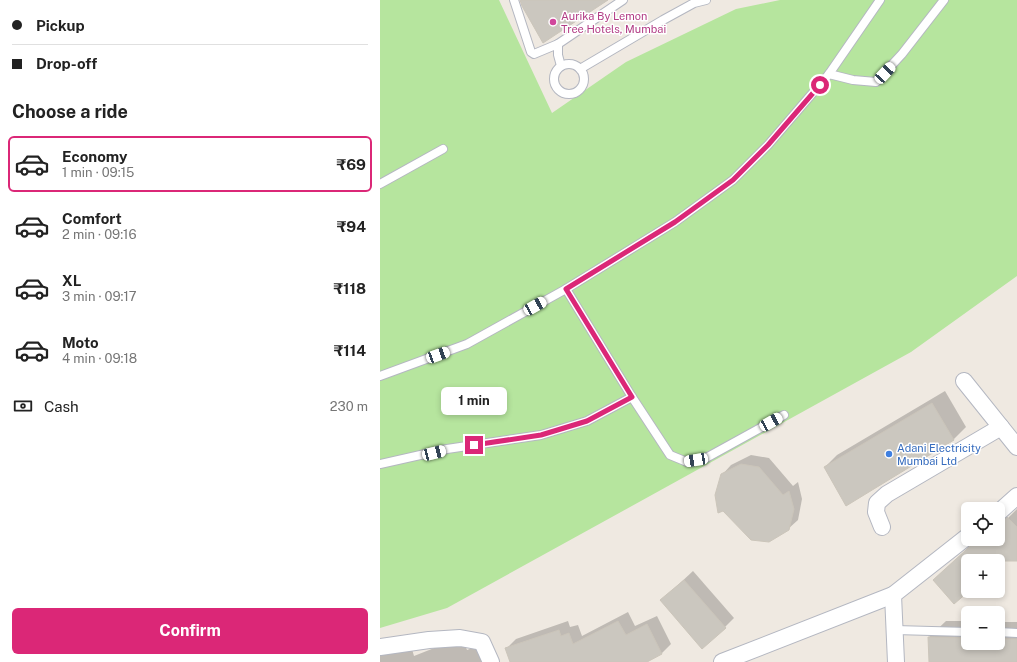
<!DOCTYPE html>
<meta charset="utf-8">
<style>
body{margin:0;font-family:"Public Sans",sans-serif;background:#f6f6f6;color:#222;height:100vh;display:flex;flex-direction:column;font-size:15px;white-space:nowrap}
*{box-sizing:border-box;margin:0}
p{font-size:13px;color:#767676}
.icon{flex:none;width:22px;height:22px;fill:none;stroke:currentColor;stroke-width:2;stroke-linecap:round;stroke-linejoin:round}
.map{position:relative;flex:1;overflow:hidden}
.drawer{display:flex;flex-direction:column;background:#fff;width:380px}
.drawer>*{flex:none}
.guide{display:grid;align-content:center;height:88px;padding:0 12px;background:#fff}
.buttons{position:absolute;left:581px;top:502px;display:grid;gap:8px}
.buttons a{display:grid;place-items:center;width:44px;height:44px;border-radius:6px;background:#fff;box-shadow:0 2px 6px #0003;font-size:20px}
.end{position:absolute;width:18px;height:18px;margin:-9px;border:5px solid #db2777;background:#fff;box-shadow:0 0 0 2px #fff}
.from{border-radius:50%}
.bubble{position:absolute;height:28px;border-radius:6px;background:#fff;box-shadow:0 2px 6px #0003;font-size:13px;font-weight:700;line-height:28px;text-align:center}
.car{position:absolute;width:12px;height:24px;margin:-12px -6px;border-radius:5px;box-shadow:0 0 3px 1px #0007;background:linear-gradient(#fff 24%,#345 0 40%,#fff 0 76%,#345 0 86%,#fff 0)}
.guide b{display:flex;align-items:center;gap:14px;height:38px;font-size:15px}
.guide b+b{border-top:1px solid #e0e0e0}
.guide i{width:10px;height:10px;background:#222}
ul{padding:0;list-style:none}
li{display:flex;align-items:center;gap:12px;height:56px;margin:0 8px 6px;padding:0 4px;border:2px solid transparent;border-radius:6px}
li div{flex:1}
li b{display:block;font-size:15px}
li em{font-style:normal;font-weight:700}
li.current{border-color:#db2777}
li>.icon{width:36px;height:36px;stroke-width:1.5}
h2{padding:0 12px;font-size:18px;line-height:48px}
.pay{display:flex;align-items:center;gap:10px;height:44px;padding:0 12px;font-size:15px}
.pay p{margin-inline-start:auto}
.primary-button{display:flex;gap:8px;margin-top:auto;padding:8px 12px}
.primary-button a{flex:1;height:46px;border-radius:6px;background:#db2777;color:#fff;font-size:16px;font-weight:700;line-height:46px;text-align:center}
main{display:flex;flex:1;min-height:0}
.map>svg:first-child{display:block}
.green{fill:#b6e59e}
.shadow{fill:#0003}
.building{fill:#cbc7bf;stroke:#cbc5ba}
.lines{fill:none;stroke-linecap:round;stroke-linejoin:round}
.service-casing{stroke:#b4b7c1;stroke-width:10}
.minor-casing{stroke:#b4b7c1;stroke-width:18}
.service{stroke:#fff;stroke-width:8}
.minor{stroke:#fff;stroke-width:16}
.route{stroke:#db2777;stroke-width:5}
.hotel-dot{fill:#d1479c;stroke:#fff;stroke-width:1.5}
.shop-dot{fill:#3f7fe0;stroke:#fff;stroke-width:1.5}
.labels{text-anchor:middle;stroke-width:3;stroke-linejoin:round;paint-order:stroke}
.hotel-label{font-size:11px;fill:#b23c85;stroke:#fff;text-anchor:start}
.shop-label{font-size:11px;fill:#366cbe;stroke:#fff;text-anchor:start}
</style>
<main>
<section class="drawer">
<div class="guide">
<b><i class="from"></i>Pickup</b>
<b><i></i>Drop-off</b>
</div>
<h2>Choose a ride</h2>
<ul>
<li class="current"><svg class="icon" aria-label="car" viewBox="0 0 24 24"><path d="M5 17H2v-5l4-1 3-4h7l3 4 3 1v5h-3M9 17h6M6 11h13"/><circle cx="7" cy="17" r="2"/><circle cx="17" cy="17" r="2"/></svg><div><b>Economy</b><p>1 min · 09:15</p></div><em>₹69</em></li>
<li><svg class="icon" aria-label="car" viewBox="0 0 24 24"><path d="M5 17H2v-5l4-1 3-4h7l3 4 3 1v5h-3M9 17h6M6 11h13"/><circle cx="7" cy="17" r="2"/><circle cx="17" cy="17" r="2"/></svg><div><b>Comfort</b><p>2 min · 09:16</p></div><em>₹94</em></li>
<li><svg class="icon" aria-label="car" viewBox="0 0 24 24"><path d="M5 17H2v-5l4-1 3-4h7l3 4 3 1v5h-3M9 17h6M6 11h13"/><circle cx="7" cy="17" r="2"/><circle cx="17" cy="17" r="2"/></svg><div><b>XL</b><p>3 min · 09:17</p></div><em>₹118</em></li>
<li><svg class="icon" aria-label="car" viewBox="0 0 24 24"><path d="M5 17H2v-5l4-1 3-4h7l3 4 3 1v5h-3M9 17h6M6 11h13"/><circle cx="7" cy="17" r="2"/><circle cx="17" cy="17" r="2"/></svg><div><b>Moto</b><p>4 min · 09:18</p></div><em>₹114</em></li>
</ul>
<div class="pay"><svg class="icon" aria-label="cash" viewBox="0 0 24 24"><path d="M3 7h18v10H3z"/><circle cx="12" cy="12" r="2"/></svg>Cash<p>230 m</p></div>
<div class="primary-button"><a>Confirm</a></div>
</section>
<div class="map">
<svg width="637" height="662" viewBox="0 0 637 662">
<rect width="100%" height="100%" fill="#efe9e1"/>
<polygon class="green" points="0,0 119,0 172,113 246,62 356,9 400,0 637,0 637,276 531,352 67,608 0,628"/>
<g class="shadow">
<polygon points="565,391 586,427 574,439 466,504 445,467 457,455"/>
<polygon points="371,455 389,458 413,486 418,482 422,499 418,520 408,529 342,475 351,465"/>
<polygon points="637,509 637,561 629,554 618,564 618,561 588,561 588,591 554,580 599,539 618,539 618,528"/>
<polygon points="313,571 354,618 345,627 282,600"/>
<polygon points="248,612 255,626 277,616 291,644 282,653 265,662 131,662 126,649 136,639 188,621 190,627 198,625 202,636"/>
<polygon points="566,621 588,621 588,643 618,643 618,622 637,622 637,662 550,662 549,637"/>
<polygon points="82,637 87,650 100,645 107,662 0,662 0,644 29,639 34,656"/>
</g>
<g class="building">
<polygon points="140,0 228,0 163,43 142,6"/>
<polygon points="552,403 574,440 466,506 444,467"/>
<polygon points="361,464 379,467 403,495 409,491 414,509 409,530 389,542 371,540 343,511 338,513 335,495 341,474"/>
<polygon points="627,517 637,527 637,561 588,561 588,592 574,604 553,580 598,539 618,539 618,526"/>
<polygon points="304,580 346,628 322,649 280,600"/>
<polygon points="238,621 246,635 267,624 282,654 267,662 130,662 125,648 179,630 181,636 189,633 193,644"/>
<polygon points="548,637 588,638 588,643 618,643 618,639 637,639 637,662 549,662"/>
</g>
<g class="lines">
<defs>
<g id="service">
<polyline points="134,0 151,52 154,54 178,44"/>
<circle cx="189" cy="79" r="15"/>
<polyline points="181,66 178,55 178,44 243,0"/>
<polyline points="200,69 283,20 314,3 326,0"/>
<polyline points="449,74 473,80 496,82 522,54 564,0"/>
<polyline points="0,184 63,149"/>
<polyline points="186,289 252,397 290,455 307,462 326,458 404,415"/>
<polyline points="0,376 87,344 186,289 295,222 353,180 388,145 449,74 500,0"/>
<polyline points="0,464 67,449 161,435 207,421 252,397"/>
<polyline points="515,630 588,632"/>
<polyline points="618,632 637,633"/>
</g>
<g id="minor">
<polyline points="584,381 637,447"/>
<polyline points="618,513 637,496"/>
<polyline points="502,527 496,512 497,503 507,494 621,427"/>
<polyline points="0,647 49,640 80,638 102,642 111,662"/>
<polyline points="342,662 513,595"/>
<polyline points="516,662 513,595 588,536"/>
</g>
</defs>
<use href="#service" class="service-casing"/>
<use href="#minor" class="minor-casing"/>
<use href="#service" class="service"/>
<use href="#minor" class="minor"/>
</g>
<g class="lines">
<polyline class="route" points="94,445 161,435 207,421 252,397 186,289 295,222 353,180 388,145 440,85"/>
</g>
<circle class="hotel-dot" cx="173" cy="22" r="4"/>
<circle class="shop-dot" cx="509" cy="454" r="4"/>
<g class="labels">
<g class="hotel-label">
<text x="181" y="20">Aurika By Lemon<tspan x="181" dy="13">Tree Hotels, Mumbai</tspan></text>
</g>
<g class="shop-label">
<text x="517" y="452">Adani Electricity<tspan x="517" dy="13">Mumbai Ltd</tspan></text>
</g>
</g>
</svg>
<div class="buttons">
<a><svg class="icon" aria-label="locate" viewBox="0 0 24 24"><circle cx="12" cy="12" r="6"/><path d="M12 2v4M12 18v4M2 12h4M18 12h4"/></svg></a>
<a>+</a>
<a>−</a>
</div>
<i class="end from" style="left:440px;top:85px"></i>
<i class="end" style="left:94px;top:445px"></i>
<div class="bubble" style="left:61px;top:387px;width:66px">1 min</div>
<i class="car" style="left:505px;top:73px;rotate:43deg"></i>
<i class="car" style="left:155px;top:306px;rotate:61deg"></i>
<i class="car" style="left:58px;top:355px;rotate:70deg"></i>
<i class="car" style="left:391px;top:422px;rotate:61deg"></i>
<i class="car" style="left:54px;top:453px;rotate:76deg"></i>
<i class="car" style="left:316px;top:460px;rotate:261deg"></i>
</div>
</main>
